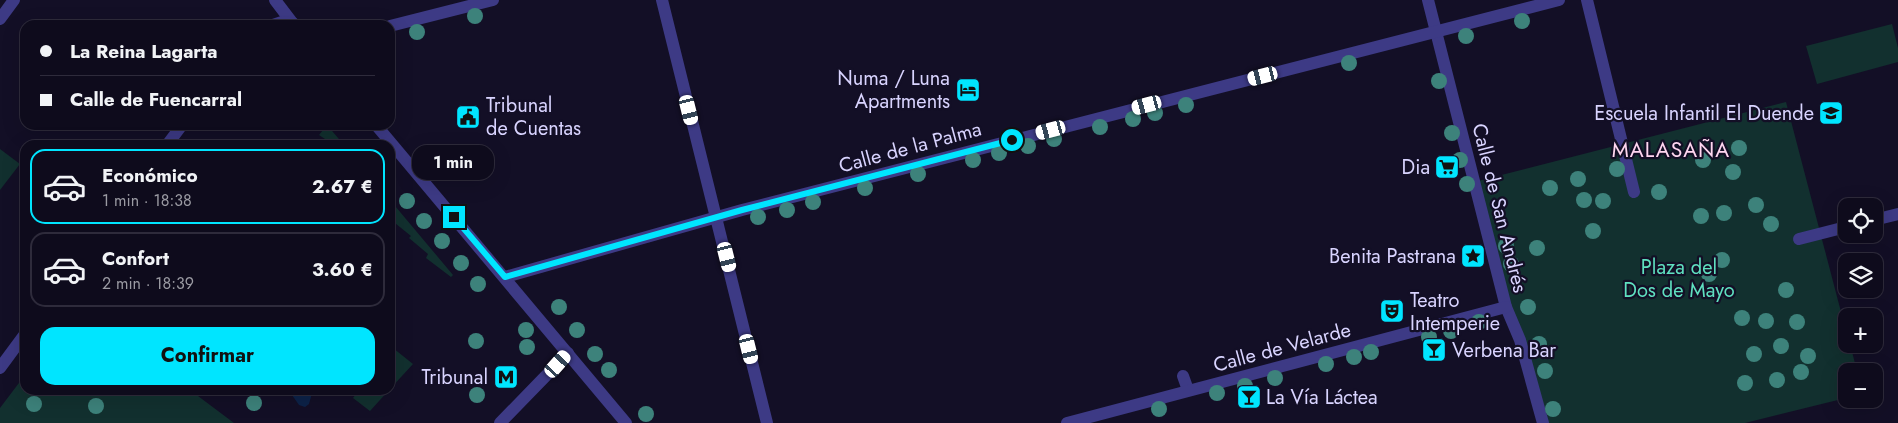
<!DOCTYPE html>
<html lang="es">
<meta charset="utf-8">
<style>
body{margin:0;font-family:Jost,sans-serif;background:#171425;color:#f1f3f6;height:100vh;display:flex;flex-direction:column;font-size:19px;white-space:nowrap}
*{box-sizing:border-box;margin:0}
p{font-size:16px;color:#9b9ba3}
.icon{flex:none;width:28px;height:28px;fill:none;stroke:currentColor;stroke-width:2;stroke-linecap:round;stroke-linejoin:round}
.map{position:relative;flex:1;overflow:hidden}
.sheet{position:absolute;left:20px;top:140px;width:375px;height:255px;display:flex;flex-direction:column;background:#0e0b1c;border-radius:15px;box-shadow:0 5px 20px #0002,0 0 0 1px #2e2b3b}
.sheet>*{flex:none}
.top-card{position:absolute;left:20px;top:20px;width:375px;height:110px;border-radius:15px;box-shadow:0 5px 20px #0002,0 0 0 1px #2e2b3b;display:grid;align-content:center;height:110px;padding:0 20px;background:#0e0b1c}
.buttons{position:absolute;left:1838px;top:198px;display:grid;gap:10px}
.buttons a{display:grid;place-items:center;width:45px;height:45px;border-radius:10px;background:#0e0b1c;box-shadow:0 5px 20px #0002,0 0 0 1px #2e2b3b;font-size:25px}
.end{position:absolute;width:22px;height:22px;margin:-11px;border:6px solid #00e5ff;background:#111;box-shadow:0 0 0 2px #111}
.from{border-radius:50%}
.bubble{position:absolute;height:35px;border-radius:15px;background:#0e0b1c;box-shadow:0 5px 20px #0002,0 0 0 1px #2e2b3b;font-size:16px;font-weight:700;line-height:35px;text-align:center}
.car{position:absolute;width:15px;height:30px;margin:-15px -8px;border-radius:6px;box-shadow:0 0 4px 1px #0007;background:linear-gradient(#fff 24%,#345 0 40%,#fff 0 76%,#345 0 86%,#fff 0)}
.top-card b{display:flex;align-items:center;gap:18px;height:48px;font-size:19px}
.top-card b+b{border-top:1px solid #2e2b3b}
.top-card i{width:12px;height:12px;background:#f1f3f6}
ul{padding:9px 0 0;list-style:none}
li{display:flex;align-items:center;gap:15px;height:75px;margin:0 10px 8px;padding:0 10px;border:2px solid #2e2b3b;border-radius:15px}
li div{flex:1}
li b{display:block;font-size:19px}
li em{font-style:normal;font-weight:700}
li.current{border-color:#00e5ff}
li>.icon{width:45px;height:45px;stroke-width:1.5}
.action{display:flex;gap:10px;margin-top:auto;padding:10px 20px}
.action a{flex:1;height:58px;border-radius:15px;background:#00e5ff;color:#111;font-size:20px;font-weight:700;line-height:58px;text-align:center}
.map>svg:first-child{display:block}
.green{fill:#12302f}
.water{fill:#0c2248}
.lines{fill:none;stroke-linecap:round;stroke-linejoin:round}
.minor{stroke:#3d3a85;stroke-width:12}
.tree{fill:#3d827b}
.route{stroke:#00e5ff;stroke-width:6}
.labels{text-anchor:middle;stroke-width:4.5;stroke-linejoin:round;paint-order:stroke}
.poi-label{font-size:20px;fill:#d9d4ff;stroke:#130f26;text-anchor:end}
.street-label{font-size:20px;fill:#d9d4ff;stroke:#130f26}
.park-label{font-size:20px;fill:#5fe0c0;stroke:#130f26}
.neighbourhood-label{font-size:21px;letter-spacing:1px;fill:#ffd6f0;stroke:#130f26}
</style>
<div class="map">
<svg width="1898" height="423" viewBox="0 0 1898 423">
<rect width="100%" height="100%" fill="#130f26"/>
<g class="green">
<polygon points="1892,24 1898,48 1898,62 1817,84 1806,46"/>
<polygon points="1786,102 1846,331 1846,344 1850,344 1857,371 1846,371 1846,398 1745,423 1543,423 1474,182"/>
<polygon points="316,125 327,125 344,145 334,145 319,135 323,130"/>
<polygon points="0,149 20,164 0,190"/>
<polygon points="390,200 453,275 451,277 426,258 428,254 409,238 411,236 390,219"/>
<polygon points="393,348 413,364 390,389 390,352"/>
<polygon points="25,375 25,390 190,390 234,423 0,423 0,408"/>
<polygon points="359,390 389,390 370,411 353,398"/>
</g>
<polygon class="water" points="280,390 317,390 312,393 309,404 305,407 299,405 292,395"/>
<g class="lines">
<g class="minor">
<polyline points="275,0 294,25"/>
<polyline points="662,0 767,423"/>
<polyline points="1428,0 1506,307 1520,340 1543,423"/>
<polyline points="1587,0 1634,192"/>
<polyline points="0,19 14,0"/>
<polyline points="273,25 282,22 294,24"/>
<polyline points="390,26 493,0"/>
<polyline points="376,125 626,423"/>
<polyline points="167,145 182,125"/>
<polyline points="1874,220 1898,214"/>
<polyline points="1799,239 1846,227"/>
<polyline points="505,277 742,210 1559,0"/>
<polyline points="0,368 25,334"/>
<polyline points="1183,376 1188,390"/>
<polyline points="500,423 568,353"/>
<polyline points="1067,423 1506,307"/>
</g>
</g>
<g class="tree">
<circle cx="475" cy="16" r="8"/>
<circle cx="1522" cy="21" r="8"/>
<circle cx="417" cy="32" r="8"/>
<circle cx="1466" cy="36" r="8"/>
<circle cx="1349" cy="63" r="8"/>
<circle cx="1439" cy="81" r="8"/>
<circle cx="1186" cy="105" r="8"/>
<circle cx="1155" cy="113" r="8"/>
<circle cx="1133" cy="119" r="8"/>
<circle cx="1100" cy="127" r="8"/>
<circle cx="1452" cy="133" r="8"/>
<circle cx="1054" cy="139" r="8"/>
<circle cx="1028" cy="146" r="8"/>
<circle cx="1739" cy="148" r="8"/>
<circle cx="999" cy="153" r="8"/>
<circle cx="973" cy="160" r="8"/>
<circle cx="1460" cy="160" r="8"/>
<circle cx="1703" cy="160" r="8"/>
<circle cx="1617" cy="169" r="8"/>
<circle cx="1733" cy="172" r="8"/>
<circle cx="918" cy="174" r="8"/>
<circle cx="1578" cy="179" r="8"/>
<circle cx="1467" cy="184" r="8"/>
<circle cx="865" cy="188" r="8"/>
<circle cx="1550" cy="188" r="8"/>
<circle cx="1659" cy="192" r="8"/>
<circle cx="1584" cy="200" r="8"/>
<circle cx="407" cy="201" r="8"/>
<circle cx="1603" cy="201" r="8"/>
<circle cx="813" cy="202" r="8"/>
<circle cx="1756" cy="205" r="8"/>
<circle cx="787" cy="210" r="8"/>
<circle cx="1724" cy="213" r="8"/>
<circle cx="1701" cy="216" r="8"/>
<circle cx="758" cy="217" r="8"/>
<circle cx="424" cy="221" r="8"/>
<circle cx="1771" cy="224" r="8"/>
<circle cx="1593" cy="231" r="8"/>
<circle cx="442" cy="241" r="8"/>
<circle cx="1506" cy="246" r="8"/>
<circle cx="1537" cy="248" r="8"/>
<circle cx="1722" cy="260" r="8"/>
<circle cx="461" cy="263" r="8"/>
<circle cx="1511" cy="264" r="8"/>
<circle cx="1709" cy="274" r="8"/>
<circle cx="478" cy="284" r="8"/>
<circle cx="1786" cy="290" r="8"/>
<circle cx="559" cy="307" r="8"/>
<circle cx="1528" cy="307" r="8"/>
<circle cx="1742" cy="318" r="8"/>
<circle cx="1766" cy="321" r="8"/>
<circle cx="1479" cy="322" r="8"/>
<circle cx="1797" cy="322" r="8"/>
<circle cx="526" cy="330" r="8"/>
<circle cx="577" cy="330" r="8"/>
<circle cx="1451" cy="331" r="8"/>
<circle cx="1429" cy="337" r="8"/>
<circle cx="476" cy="341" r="8"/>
<circle cx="1539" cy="344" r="8"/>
<circle cx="1781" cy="346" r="8"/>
<circle cx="527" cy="347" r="8"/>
<circle cx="1371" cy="352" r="8"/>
<circle cx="595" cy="354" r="8"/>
<circle cx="1754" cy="354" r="8"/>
<circle cx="1808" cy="356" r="8"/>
<circle cx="1354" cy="357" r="8"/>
<circle cx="1326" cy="364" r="8"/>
<circle cx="609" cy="370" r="8"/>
<circle cx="1545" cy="371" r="8"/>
<circle cx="1801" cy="372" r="8"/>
<circle cx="1275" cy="378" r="8"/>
<circle cx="1777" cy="380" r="8"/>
<circle cx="1745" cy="383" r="8"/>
<circle cx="1245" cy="386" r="8"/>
<circle cx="1217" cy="393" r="8"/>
<circle cx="477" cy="395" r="8"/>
<circle cx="254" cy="403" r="8"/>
<circle cx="34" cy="404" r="8"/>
<circle cx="96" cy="406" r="8"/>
<circle cx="1159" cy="409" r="8"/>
<circle cx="1553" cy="409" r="8"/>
<circle cx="646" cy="414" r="8"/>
</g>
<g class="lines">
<polyline class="route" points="454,217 505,277 742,210 1012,140"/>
</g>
<defs>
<symbol id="hotel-square" viewBox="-11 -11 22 22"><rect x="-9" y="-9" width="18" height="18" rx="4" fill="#00e5ff" stroke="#130f26"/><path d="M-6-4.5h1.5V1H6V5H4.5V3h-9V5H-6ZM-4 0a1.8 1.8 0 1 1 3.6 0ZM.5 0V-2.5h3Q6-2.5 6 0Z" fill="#111"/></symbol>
<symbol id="school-square" viewBox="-11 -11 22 22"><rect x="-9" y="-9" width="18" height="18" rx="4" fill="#00e5ff" stroke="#130f26"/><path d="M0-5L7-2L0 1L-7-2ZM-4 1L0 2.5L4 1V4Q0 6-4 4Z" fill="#111"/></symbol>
<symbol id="civic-square" viewBox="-11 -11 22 22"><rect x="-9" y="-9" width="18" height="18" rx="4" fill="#00e5ff" stroke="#130f26"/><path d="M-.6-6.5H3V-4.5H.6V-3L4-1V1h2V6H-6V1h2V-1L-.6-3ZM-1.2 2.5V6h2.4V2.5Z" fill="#111"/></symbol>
<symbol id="supermarket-square" viewBox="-11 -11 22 22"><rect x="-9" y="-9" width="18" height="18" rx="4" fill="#00e5ff" stroke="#130f26"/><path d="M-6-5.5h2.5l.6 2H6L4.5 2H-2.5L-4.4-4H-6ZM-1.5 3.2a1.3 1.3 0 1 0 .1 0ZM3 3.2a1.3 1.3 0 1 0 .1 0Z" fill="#111"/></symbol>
<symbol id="sight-square" viewBox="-11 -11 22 22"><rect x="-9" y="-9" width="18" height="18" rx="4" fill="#00e5ff" stroke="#130f26"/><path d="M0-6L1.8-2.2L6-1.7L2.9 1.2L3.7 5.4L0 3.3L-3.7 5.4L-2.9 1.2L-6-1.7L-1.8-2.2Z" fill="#111"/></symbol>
<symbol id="theatre-square" viewBox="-11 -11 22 22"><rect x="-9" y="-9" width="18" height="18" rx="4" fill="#00e5ff" stroke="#130f26"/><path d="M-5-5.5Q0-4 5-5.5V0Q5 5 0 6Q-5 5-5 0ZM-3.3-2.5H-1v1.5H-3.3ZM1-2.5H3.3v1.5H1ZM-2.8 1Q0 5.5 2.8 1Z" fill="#111"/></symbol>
<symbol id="bar-square" viewBox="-11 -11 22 22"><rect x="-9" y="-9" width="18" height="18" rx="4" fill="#00e5ff" stroke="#130f26"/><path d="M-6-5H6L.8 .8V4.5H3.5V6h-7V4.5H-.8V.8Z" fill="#111"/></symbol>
<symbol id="metro-square" viewBox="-11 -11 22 22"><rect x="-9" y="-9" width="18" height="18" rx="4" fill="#00e5ff" stroke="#130f26"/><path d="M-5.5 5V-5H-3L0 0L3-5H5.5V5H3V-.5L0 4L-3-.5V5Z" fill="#111"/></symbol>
</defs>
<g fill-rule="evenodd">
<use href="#hotel-square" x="954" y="76" width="28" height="28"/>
<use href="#school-square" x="1817" y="99" width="28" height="28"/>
<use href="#civic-square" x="454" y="103" width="28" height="28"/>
<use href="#supermarket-square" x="1433" y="153" width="28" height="28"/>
<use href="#sight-square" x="1459" y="242" width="28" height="28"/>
<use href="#theatre-square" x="1378" y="297" width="28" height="28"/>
<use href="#bar-square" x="1420" y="336" width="28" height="28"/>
<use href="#metro-square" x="492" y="363" width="28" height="28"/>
<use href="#bar-square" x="1235" y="383" width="28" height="28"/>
</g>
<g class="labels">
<g class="poi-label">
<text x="950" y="85">Numa / Luna<tspan x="950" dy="23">Apartments</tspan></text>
<text x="486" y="112" text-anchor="start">Tribunal<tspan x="486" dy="23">de Cuentas</tspan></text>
<text x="1814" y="120">Escuela Infantil El Duende</text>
<text x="1430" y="174">Dia</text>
<text x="1456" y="263">Benita Pastrana</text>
<text x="1410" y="307" text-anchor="start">Teatro<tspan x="1410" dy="23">Intemperie</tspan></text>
<text x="1452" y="357" text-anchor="start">Verbena Bar</text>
<text x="488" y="384">Tribunal</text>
<text x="1266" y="404" text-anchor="start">La Vía Láctea</text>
</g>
<g class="street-label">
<text transform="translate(910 147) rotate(-15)" y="7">Calle de la Palma</text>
<text transform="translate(1500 208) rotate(76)" y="7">Calle de San Andrés</text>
<text transform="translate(1282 347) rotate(-15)" y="7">Calle de Velarde</text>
</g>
<g class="park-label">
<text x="1679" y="274">Plaza del<tspan x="1679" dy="23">Dos de Mayo</tspan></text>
</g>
<g class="neighbourhood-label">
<text x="1671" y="157">MALASAÑA</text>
</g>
</g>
</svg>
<div class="buttons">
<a><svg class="icon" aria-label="locate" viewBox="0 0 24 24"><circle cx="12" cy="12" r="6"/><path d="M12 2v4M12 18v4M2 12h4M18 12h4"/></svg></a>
<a><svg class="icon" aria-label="layers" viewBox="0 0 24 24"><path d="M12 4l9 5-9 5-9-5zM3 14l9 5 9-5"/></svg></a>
<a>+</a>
<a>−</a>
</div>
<i class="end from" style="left:1012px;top:140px"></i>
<i class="end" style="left:454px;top:217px"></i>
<div class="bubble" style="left:412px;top:145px;width:82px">1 min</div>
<i class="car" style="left:1263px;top:76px;rotate:256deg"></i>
<i class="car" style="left:1147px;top:105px;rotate:255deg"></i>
<i class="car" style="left:689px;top:110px;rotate:166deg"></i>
<i class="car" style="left:1051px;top:130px;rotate:255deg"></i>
<i class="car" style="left:727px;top:257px;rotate:166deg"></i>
<i class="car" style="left:749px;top:349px;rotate:166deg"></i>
<i class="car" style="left:558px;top:364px;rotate:42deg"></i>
<div class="top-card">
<b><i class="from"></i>La Reina Lagarta</b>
<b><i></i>Calle de Fuencarral</b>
</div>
<section class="sheet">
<ul>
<li class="current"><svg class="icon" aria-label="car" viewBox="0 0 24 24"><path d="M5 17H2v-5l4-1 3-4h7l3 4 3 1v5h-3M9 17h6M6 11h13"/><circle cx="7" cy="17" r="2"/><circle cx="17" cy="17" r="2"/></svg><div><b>Económico</b><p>1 min · 18:38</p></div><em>2.67 €</em></li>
<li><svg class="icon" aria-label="car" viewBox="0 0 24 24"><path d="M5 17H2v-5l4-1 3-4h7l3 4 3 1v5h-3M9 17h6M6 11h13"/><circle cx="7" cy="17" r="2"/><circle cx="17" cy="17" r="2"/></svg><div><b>Confort</b><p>2 min · 18:39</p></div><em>3.60 €</em></li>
</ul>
<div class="action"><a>Confirmar</a></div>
</section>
</div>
